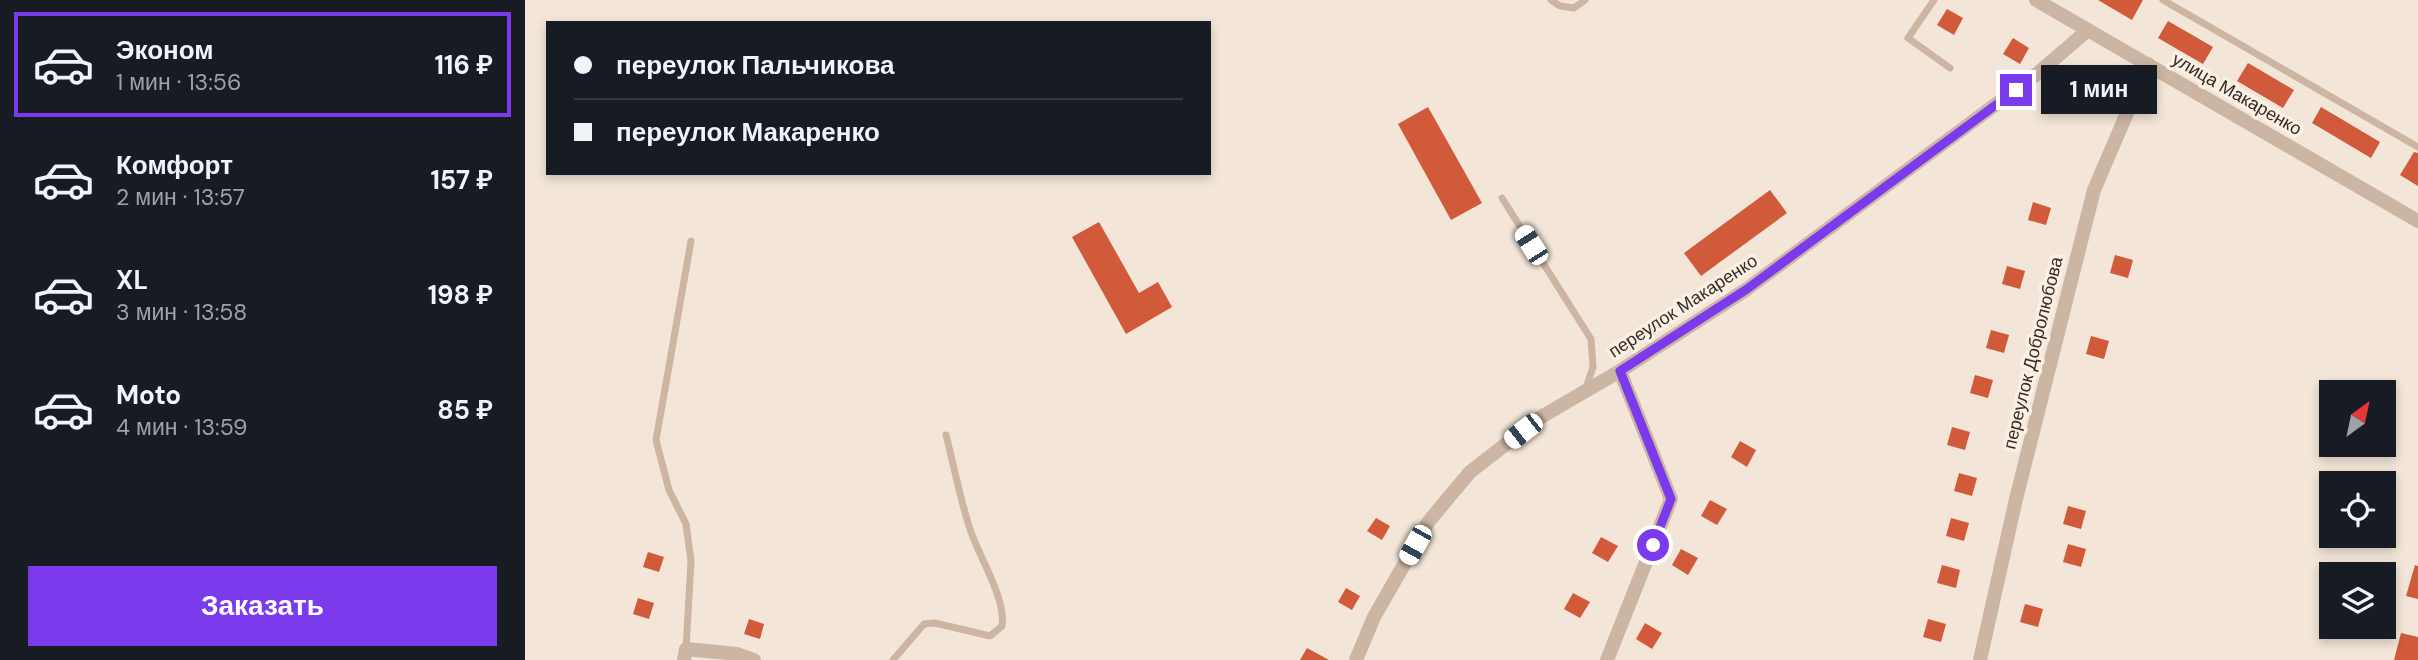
<!DOCTYPE html>
<html lang="ru">
<meta charset="utf-8">
<style>
body{margin:0;font-family:"DM Sans",sans-serif;background:#242831;color:#f1f3f6;height:100vh;display:flex;flex-direction:column;font-size:26px;white-space:nowrap}
*{box-sizing:border-box;margin:0}
p{font-size:23px;color:#9ea1a6}
.icon{flex:none;width:38px;height:38px;fill:none;stroke:currentColor;stroke-width:2;stroke-linecap:round;stroke-linejoin:round}
.map{position:relative;flex:1;overflow:hidden}
.side{display:flex;flex-direction:column;background:#171b24;width:525px}
.side>*{flex:none}
.top-card{position:absolute;left:21px;top:21px;width:665px;height:154px;border-radius:0px;box-shadow:0 4px 10px #0003;display:grid;align-content:center;height:154px;padding:0 28px;background:#171b24}
.needle{width:46px;rotate:33deg}
.controls{position:absolute;left:1794px;top:380px;display:grid;gap:14px}
.controls a{display:grid;place-items:center;width:77px;height:77px;border-radius:0px;background:#171b24;box-shadow:0 4px 10px #0003;font-size:35px}
.end{position:absolute;width:32px;height:32px;margin:-16px;border:9px solid #7c3aed;background:#fff;box-shadow:0 0 0 4px #fff}
.from{border-radius:50%}
.bubble{position:absolute;height:49px;border-radius:0px;background:#171b24;box-shadow:0 4px 10px #0003;font-size:23px;font-weight:700;line-height:49px;text-align:center}
.car{position:absolute;width:21px;height:42px;margin:-21px -10px;border-radius:9px;box-shadow:0 0 5px 2px #0007;background:linear-gradient(#fff 24%,#345 0 40%,#fff 0 76%,#345 0 86%,#fff 0)}
.top-card b{display:flex;align-items:center;gap:24px;height:66px;font-size:26px}
.top-card b+b{border-top:2px solid #363941}
.top-card i{width:18px;height:18px;background:#f1f3f6}
ul{padding:12px 0 0;list-style:none}
li{display:flex;align-items:center;gap:21px;height:105px;margin:0 14px 10px;padding:0 14px;border:4px solid transparent;border-radius:0px}
li div{flex:1}
li b{display:block;font-size:26px}
li em{font-style:normal;font-weight:700}
li.current{border-color:#7c3aed}
li>.icon{width:63px;height:63px;stroke-width:1.5}
.primary-button{display:flex;gap:14px;margin-top:auto;padding:14px 28px}
.primary-button a{flex:1;height:80px;border-radius:0px;background:#7c3aed;color:#fff;font-size:28px;font-weight:700;line-height:80px;text-align:center}
main{display:flex;flex:1;min-height:0}
.map>svg:first-child{display:block}
.building{fill:#d05a39}
.lines{fill:none;stroke-linecap:round;stroke-linejoin:round}
.lane{stroke:#ccb5a3;stroke-width:7}
.street{stroke:#ccb5a3;stroke-width:14}
.route{stroke:#7c3aed;stroke-width:9}
.labels{text-anchor:middle;stroke-width:7;stroke-linejoin:round;paint-order:stroke}
.street-label{font-size:18px;fill:#362b26;stroke:#fbf0e4}
</style>
<main>
<section class="side">
<ul>
<li class="current"><svg class="icon" aria-label="car" viewBox="0 0 24 24"><path d="M5 17H2v-5l4-1 3-4h7l3 4 3 1v5h-3M9 17h6M6 11h13"/><circle cx="7" cy="17" r="2"/><circle cx="17" cy="17" r="2"/></svg><div><b>Эконом</b><p>1 мин · 13:56</p></div><em>116 ₽</em></li>
<li><svg class="icon" aria-label="car" viewBox="0 0 24 24"><path d="M5 17H2v-5l4-1 3-4h7l3 4 3 1v5h-3M9 17h6M6 11h13"/><circle cx="7" cy="17" r="2"/><circle cx="17" cy="17" r="2"/></svg><div><b>Комфорт</b><p>2 мин · 13:57</p></div><em>157 ₽</em></li>
<li><svg class="icon" aria-label="car" viewBox="0 0 24 24"><path d="M5 17H2v-5l4-1 3-4h7l3 4 3 1v5h-3M9 17h6M6 11h13"/><circle cx="7" cy="17" r="2"/><circle cx="17" cy="17" r="2"/></svg><div><b>XL</b><p>3 мин · 13:58</p></div><em>198 ₽</em></li>
<li><svg class="icon" aria-label="car" viewBox="0 0 24 24"><path d="M5 17H2v-5l4-1 3-4h7l3 4 3 1v5h-3M9 17h6M6 11h13"/><circle cx="7" cy="17" r="2"/><circle cx="17" cy="17" r="2"/></svg><div><b>Moto</b><p>4 мин · 13:59</p></div><em>85 ₽</em></li>
</ul>
<div class="primary-button"><a>Заказать</a></div>
</section>
<div class="map">
<svg width="1893" height="660" viewBox="0 0 1893 660">
<rect width="100%" height="100%" fill="#f3e6d8"/>
<g class="building">
<polygon points="1573,0 1618,0 1607,20"/>
<polygon points="1422,9 1438,18 1429,35 1412,25"/>
<polygon points="1643,21 1688,47 1678,64 1633,38"/>
<polygon points="1488,38 1504,48 1495,64 1478,54"/>
<polygon points="1723,63 1769,90 1758,108 1712,81"/>
<polygon points="903,107 957,203 926,220 873,124"/>
<polygon points="1796,107 1855,142 1846,158 1787,123"/>
<polygon points="1889,152 1893,153 1893,186 1875,175"/>
<polygon points="1245,190 1262,213 1176,276 1159,253"/>
<polygon points="1508,202 1526,208 1521,225 1503,220"/>
<polygon points="574,222 614,293 633,282 647,307 601,334 547,237"/>
<polygon points="1590,255 1608,260 1603,278 1585,273"/>
<polygon points="1482,266 1500,271 1495,289 1477,284"/>
<polygon points="1466,330 1484,335 1479,353 1461,348"/>
<polygon points="1566,336 1584,341 1579,359 1561,354"/>
<polygon points="1450,375 1468,380 1463,398 1445,393"/>
<polygon points="1427,427 1445,432 1440,450 1422,445"/>
<polygon points="1215,441 1231,450 1222,467 1206,457"/>
<polygon points="1434,473 1452,478 1447,496 1429,491"/>
<polygon points="1185,500 1202,509 1192,525 1176,516"/>
<polygon points="1543,506 1561,511 1556,529 1538,524"/>
<polygon points="851,518 865,526 857,540 842,531"/>
<polygon points="1426,518 1444,523 1439,541 1421,536"/>
<polygon points="1076,537 1093,546 1083,562 1067,553"/>
<polygon points="1543,544 1561,549 1556,567 1538,562"/>
<polygon points="1156,549 1173,558 1163,575 1147,565"/>
<polygon points="123,552 139,557 134,572 118,567"/>
<polygon points="1417,565 1435,570 1431,588 1412,583"/>
<polygon points="1890,565 1893,566 1893,599 1881,596"/>
<polygon points="821,588 835,596 827,610 813,602"/>
<polygon points="1048,593 1065,602 1055,618 1039,609"/>
<polygon points="113,598 129,603 124,619 108,614"/>
<polygon points="1500,604 1518,609 1513,627 1495,622"/>
<polygon points="224,619 239,624 235,639 219,634"/>
<polygon points="1403,619 1421,624 1416,642 1398,637"/>
<polygon points="1120,623 1137,633 1127,649 1111,639"/>
<polygon points="1876,633 1893,637 1893,660 1869,660"/>
<polygon points="782,648 804,660 775,660"/>
</g>
<g class="lines">
<g class="lane">
<polyline points="1026,0 1035,6 1049,8 1060,0"/>
<polyline points="1409,0 1383,38 1425,68"/>
<polyline points="1638,0 1893,147"/>
<polyline points="977,198 1066,339 1068,367 1061,388"/>
<polyline points="161,649 166,561 161,524 144,490 131,440 166,241"/>
<path d="M 368,660 L 399,624 L 410,623 L 465,636 L 477,626 C 481,598 454,557 445,529 C 435,499 429,466 421,435"/>
</g>
<g class="street">
<polyline points="1511,0 1893,221"/>
<polyline points="159,660 161,649 212,654 229,660"/>
<polyline points="831,660 849,617 904,521 945,472 1016,417 1095,371 1222,289 1513,73 1563,30"/>
<polyline points="1082,660 1146,499 1095,371"/>
<polyline points="1455,660 1491,499 1569,190 1623,64"/>
</g>
</g>
<g class="lines">
<polyline class="route" points="1128,545 1146,499 1095,371 1222,289 1491,90"/>
</g>
<g class="labels">
<g class="street-label">
<text transform="translate(1712 94) rotate(30)" y="6">улица Макаренко</text>
<text transform="translate(1158 306) rotate(-33)" y="6">переулок Макаренко</text>
<text transform="translate(1508 353) rotate(-76)" y="6">переулок Добролюбова</text>
</g>
</g>
</svg>
<div class="controls">
<a><svg class="needle" viewBox="-14 -14 28 28"><path d="M0-13l5 13h-10z" fill="#e53935"/><path d="M0 13l5-13h-10z" fill="#9ea1a6"/></svg></a>
<a><svg class="icon" aria-label="locate" viewBox="0 0 24 24"><circle cx="12" cy="12" r="6"/><path d="M12 2v4M12 18v4M2 12h4M18 12h4"/></svg></a>
<a><svg class="icon" aria-label="layers" viewBox="0 0 24 24"><path d="M12 4l9 5-9 5-9-5zM3 14l9 5 9-5"/></svg></a>
</div>
<i class="end from" style="left:1128px;top:545px"></i>
<i class="end" style="left:1491px;top:90px"></i>
<div class="bubble" style="left:1516px;top:65px;width:116px">1 мин</div>
<i class="car" style="left:1006px;top:245px;rotate:328deg"></i>
<i class="car" style="left:998px;top:431px;rotate:232deg"></i>
<i class="car" style="left:890px;top:545px;rotate:209deg"></i>
<div class="top-card">
<b><i class="from"></i>переулок Пальчикова</b>
<b><i></i>переулок Макаренко</b>
</div>
</div>
</main>
